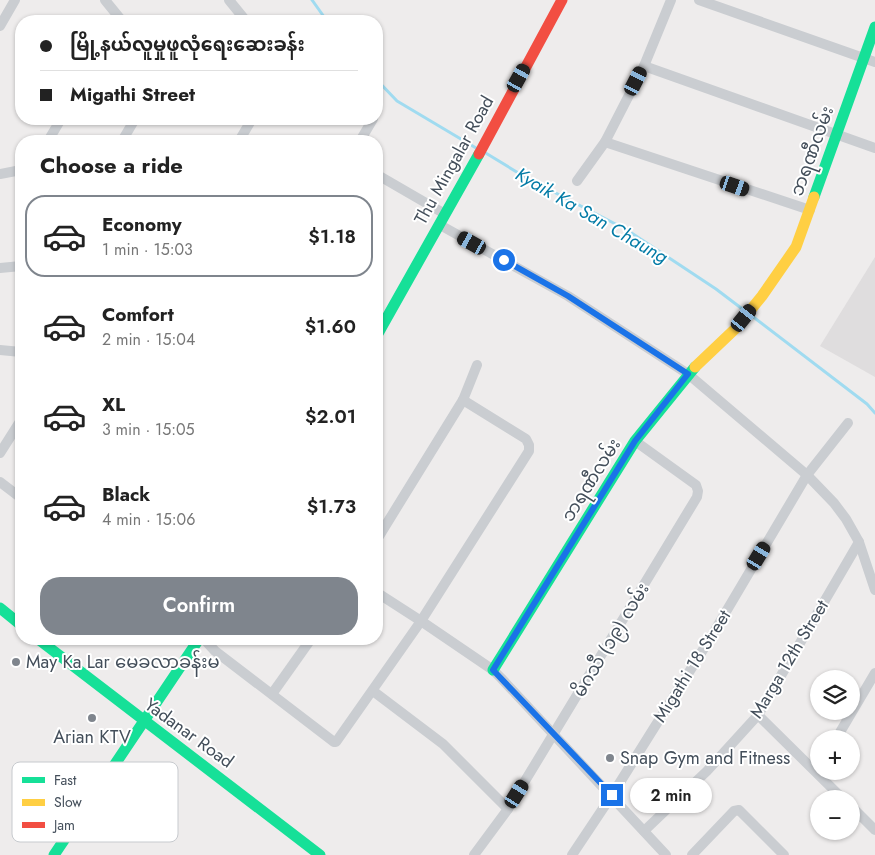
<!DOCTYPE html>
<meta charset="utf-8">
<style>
body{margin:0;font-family:Jost,"Noto Sans Myanmar",sans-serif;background:#f2f2f2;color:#222;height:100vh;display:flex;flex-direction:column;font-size:19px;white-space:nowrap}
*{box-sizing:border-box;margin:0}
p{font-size:16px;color:#767676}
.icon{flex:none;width:28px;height:28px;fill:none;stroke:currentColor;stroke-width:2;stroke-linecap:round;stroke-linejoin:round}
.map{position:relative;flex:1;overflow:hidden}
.details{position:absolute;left:15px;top:135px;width:368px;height:510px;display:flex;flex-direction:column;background:#fff;border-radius:20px;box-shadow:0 1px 4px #0004}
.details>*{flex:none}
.guide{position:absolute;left:15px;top:15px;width:368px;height:110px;border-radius:20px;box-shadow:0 1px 4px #0004;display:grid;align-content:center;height:110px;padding:0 25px;background:#fff}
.fabs{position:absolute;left:810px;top:670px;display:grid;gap:10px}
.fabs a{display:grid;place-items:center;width:50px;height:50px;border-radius:50%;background:#fff;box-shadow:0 1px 4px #0004;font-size:25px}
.end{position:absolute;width:22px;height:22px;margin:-11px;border:6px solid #1a73e8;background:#fff;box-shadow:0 0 0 2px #fff}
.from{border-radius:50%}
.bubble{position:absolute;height:35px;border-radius:18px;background:#fff;box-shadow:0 1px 4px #0004;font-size:16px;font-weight:600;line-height:35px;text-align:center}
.car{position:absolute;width:15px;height:30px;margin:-15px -8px;border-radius:6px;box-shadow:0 0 4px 1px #0007;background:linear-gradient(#222 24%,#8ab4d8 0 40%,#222 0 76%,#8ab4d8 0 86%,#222 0)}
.guide b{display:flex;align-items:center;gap:18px;height:48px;font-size:19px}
.guide b+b{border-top:1px solid #e0e0e0}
.guide i{width:12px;height:12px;background:#222}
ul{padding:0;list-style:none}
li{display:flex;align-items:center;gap:15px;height:82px;margin:0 10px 8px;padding:0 15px;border:2px solid transparent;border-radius:20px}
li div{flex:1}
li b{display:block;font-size:19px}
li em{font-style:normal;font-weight:600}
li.current{border-color:#7f858d}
li>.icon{width:45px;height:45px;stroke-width:1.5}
h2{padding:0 25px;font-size:22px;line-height:60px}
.cta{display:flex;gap:10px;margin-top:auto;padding:10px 25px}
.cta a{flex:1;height:58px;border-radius:20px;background:#7f858d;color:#fff;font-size:20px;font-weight:600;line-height:58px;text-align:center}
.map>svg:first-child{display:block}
.education{fill:#dfddde}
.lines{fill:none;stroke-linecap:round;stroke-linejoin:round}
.stream{stroke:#a0dbf0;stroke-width:3}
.street{stroke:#cacdd1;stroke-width:10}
.fast{stroke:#16e098;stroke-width:11}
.slow{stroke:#ffcf43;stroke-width:11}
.jam{stroke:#f24e42;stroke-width:11}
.route{stroke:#1a73e8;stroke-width:6}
.poi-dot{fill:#7f858d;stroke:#fff;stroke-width:2}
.labels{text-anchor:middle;stroke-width:4;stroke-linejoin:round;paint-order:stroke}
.street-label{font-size:18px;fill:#434e5a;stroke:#fff}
.poi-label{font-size:18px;fill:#434e5a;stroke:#fff;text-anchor:start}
.water-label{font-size:19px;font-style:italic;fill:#037ba6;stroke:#fff}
.key{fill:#fff;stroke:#c7cace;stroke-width:1}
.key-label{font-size:14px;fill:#434e5a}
</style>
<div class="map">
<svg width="875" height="855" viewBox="0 0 875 855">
<rect width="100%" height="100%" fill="#eeecec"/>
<polygon class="education" points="875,257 875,377 820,346"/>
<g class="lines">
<g class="stream">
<polyline points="312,0 327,21"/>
<polyline points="376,79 397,101 476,148"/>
<polyline points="484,152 525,177 627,230 716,289 745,311"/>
<polyline points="752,316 867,404 875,413"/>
</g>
<g class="street">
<polyline points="105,0 122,21"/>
<polyline points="229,0 246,21"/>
<polyline points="699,0 875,62"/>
<polyline points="0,26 15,0"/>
<polyline points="644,66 875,148"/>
<polyline points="48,141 61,119"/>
<polyline points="122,141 135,119"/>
<polyline points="239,141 252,119"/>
<polyline points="360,141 373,119"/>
<polyline points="605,142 810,210"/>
<polyline points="0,174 21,170"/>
<polyline points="376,174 445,214"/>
<polyline points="577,181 605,142 644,66 671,0"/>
<polyline points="440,225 568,296 688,374 807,475 834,503 846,519 859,542 875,590"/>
<polyline points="0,268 21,266"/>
<polyline points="0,350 21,352"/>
<polyline points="0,453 21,420"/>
<polyline points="0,482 21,498"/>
<polyline points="376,541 463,400 477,365"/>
<polyline points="376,592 421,621 493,670 501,678 666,855"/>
<polyline points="204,639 215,651 334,742 336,742 421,621 529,451 529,445 526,439 463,400"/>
<polyline points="373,691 443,744 508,809"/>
<polyline points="272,694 311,639"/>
<polyline points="758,715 843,799"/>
<polyline points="836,739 875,673"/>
<polyline points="851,806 875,830"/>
<polyline points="644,831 707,771 758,715 859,542"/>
<polyline points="474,855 508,809 697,497 698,491 696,485 635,441"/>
<polyline points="572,855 612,795 711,637 807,475 848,423"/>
<polyline points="692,855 734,811 739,810 784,855"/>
</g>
<g class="fast">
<polyline points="814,197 875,27"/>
<polyline points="376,337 479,154"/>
<polyline points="0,608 21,625"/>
<polyline points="38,639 320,855"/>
<polyline points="493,670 635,441 695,367"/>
<polyline points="54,855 199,639"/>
</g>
<polyline class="slow" points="695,367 735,329 762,296 796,247 814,197"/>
<polyline class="jam" points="479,154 562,0"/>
</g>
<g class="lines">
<polyline class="route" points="504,260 568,296 688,374 635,441 493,670 612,795"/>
</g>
<g class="poi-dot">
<circle cx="16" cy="662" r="5"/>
<circle cx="92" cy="718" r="5"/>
<circle cx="610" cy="758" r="5"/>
</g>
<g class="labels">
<g class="street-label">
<text transform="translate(812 151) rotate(-70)" y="6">ဘရဏီလမ်း</text>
<text transform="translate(454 160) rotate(-61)" y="6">Thu Mingalar Road</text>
<text transform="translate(591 480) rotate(-58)" y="6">ဘရဏီလမ်း</text>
<text transform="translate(611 640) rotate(-59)" y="6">မိဂသီ (၁၉) လမ်း</text>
<text transform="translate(789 659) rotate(-59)" y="6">Marga 12th Street</text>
<text transform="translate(692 666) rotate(-58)" y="6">Migathi 18 Street</text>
<text transform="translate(189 733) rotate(36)" y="6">Yadanar Road</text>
</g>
<g class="poi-label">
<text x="26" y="668">May Ka Lar မေခလာခန်းမ</text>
<text x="92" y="743" text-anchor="middle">Arian KTV</text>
<text x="620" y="764">Snap Gym and Fitness</text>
</g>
<g class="water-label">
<text transform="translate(592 215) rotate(30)" y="7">Kyaik Ka San Chaung</text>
</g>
</g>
<rect x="12" y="762" width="166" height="80" rx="8" class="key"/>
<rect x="22" y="777" width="23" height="6" fill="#16e098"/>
<rect x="22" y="799" width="23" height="7" fill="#ffcf43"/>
<rect x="22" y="822" width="23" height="6" fill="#f24e42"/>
<g class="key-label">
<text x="54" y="785">Fast</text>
<text x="54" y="807">Slow</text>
<text x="54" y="830">Jam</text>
</g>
</svg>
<div class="fabs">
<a><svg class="icon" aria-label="layers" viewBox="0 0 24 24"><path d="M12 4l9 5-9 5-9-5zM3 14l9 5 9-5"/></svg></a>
<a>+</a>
<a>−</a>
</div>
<i class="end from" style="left:504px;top:260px"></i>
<i class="end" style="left:612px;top:795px"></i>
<div class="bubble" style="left:630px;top:778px;width:82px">2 min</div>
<i class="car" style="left:519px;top:78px;rotate:29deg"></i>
<i class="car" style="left:636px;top:81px;rotate:27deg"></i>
<i class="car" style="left:735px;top:186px;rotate:109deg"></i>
<i class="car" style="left:472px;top:243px;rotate:299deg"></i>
<i class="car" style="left:744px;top:318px;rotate:39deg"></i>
<i class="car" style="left:759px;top:556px;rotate:31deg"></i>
<i class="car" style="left:517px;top:794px;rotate:32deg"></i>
<div class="guide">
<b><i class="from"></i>မြို့နယ်လူမှုဖူလုံရေးဆေးခန်း</b>
<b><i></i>Migathi Street</b>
</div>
<section class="details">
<h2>Choose a ride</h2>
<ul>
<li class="current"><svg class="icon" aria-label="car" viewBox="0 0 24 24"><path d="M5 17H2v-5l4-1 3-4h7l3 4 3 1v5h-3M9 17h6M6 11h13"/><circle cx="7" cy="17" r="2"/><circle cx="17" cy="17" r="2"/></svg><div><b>Economy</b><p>1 min · 15:03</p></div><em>$1.18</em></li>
<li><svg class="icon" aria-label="car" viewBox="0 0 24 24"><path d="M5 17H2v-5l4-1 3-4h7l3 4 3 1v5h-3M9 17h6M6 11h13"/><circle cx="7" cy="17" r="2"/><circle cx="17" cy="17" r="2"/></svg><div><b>Comfort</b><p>2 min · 15:04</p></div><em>$1.60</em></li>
<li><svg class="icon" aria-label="car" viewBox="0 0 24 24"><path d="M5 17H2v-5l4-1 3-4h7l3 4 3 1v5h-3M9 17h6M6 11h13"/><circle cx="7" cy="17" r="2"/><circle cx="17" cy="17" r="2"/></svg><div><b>XL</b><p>3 min · 15:05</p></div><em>$2.01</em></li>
<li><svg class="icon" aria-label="car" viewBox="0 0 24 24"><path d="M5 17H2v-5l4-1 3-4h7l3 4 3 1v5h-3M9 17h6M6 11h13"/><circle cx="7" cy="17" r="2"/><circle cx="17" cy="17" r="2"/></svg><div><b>Black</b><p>4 min · 15:06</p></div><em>$1.73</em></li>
</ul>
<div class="cta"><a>Confirm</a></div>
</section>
</div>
